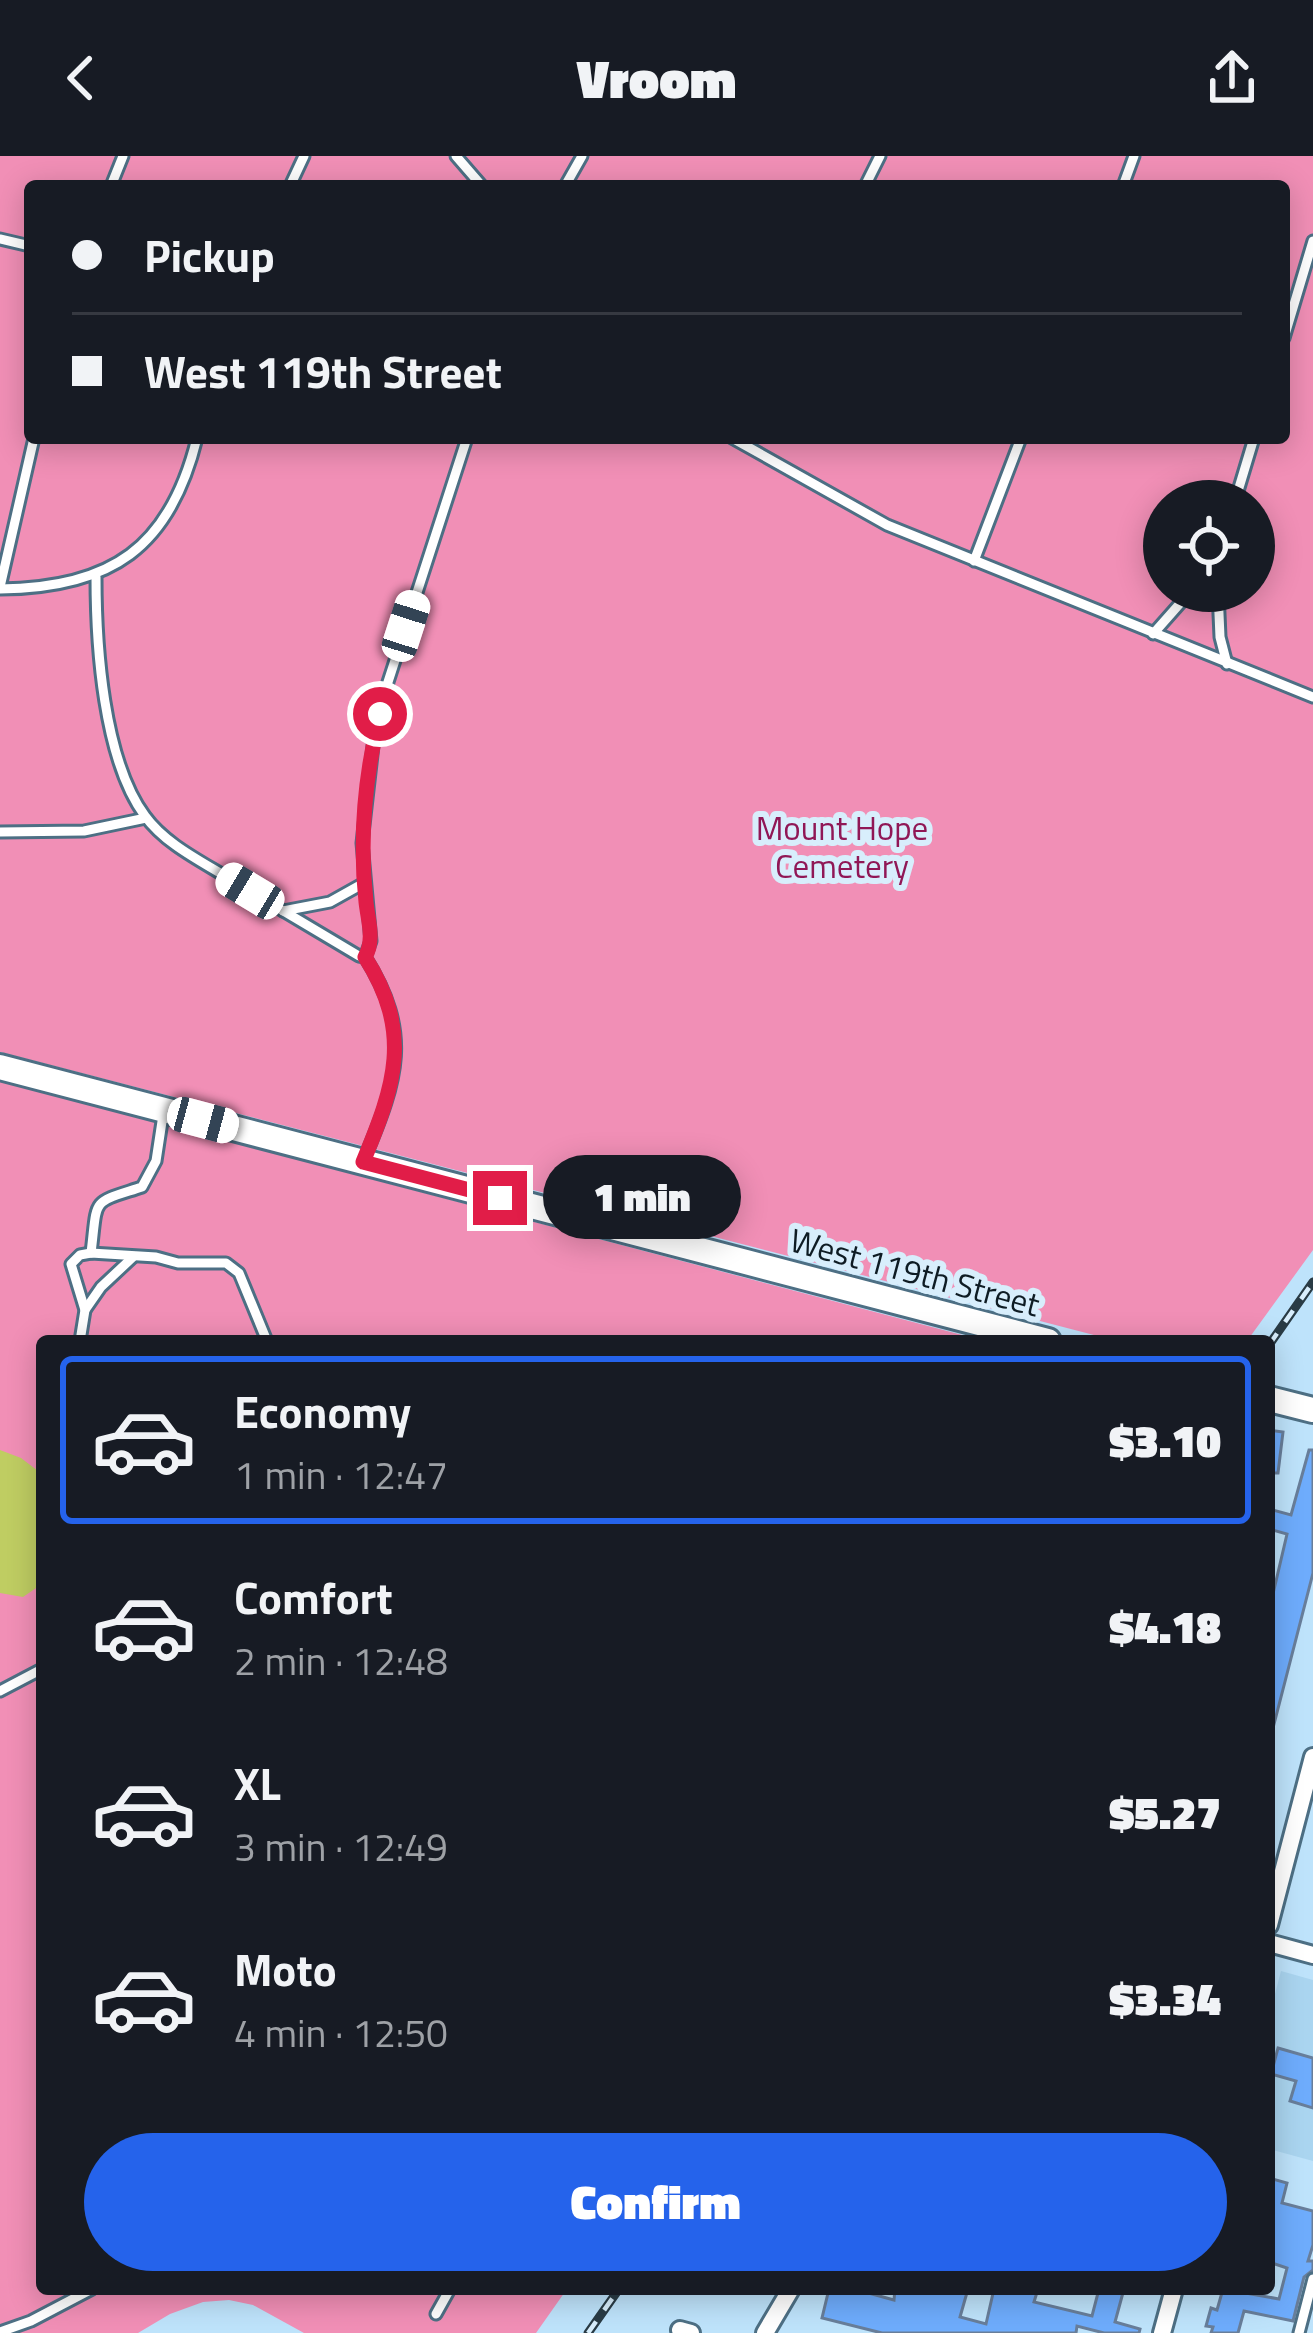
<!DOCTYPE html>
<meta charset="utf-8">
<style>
body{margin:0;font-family:"Titillium Web",sans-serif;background:#20242c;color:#f1f3f6;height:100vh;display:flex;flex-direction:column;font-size:45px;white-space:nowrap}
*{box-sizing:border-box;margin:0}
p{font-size:39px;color:#9ea1a6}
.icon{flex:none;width:66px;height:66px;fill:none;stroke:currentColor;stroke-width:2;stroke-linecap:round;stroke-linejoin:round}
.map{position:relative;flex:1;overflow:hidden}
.sheet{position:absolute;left:36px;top:1179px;width:1239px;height:960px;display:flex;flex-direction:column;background:#171b24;border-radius:12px;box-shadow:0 6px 30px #0003}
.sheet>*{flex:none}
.top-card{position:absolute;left:24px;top:24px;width:1266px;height:264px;border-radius:12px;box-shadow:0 6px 30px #0003;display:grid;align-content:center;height:264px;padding:0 48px;background:#171b24}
.buttons{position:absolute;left:1143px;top:324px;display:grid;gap:24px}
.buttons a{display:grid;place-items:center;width:132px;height:132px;border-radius:50%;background:#171b24;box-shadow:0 6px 30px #0003;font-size:60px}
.end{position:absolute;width:54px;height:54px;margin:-27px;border:15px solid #e11d48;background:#fff;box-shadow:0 0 0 6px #fff}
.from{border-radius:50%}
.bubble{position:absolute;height:84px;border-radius:42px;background:#171b24;box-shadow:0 6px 30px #0003;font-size:39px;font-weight:800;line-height:84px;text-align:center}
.car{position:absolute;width:36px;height:72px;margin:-36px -18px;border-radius:15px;box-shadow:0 0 9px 3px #0007;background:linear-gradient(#fff 24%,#345 0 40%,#fff 0 76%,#345 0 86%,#fff 0)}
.top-card b{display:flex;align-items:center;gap:42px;height:114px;font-size:45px}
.top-card b+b{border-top:3px solid #363941}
.top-card i{width:30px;height:30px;background:#f1f3f6}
ul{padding:21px 0 0;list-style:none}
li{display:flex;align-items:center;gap:36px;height:168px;margin:0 24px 18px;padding:0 24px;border:6px solid transparent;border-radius:12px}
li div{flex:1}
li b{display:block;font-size:45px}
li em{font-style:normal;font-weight:800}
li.selected{border-color:#2563eb}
li>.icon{width:108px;height:108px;stroke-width:1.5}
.action{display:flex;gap:24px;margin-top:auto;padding:24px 48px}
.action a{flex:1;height:138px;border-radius:72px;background:#2563eb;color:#fff;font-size:48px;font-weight:800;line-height:138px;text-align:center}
header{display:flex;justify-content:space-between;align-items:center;height:156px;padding:0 48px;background:#171b24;font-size:54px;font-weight:800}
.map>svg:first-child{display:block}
.built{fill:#aad5f0}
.green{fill:#f18fb6;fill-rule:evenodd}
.water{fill:#bfcd62}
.building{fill:#6eacfc;stroke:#687e9a;stroke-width:3}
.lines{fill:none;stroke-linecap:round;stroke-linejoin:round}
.lane-casing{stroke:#4d6f84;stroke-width:15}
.street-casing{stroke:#4d6f84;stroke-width:22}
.secondary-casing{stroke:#4d6f84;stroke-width:30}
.path{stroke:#668090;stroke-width:3;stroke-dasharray:3 9;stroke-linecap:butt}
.lane{stroke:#fff;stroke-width:9}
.street{stroke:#fff;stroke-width:16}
.secondary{stroke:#fff;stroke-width:24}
.rail-casing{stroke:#293b45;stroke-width:9}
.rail{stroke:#d8eefc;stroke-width:4.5;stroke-dasharray:14;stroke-linecap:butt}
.route{stroke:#e11d48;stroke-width:15}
.labels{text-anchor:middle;stroke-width:12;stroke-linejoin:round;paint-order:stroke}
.park-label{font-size:33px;fill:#901756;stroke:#d8eefc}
.street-label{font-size:33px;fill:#0e1c24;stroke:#d8eefc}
</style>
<header><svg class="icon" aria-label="back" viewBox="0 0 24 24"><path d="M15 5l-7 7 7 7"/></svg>Vroom<svg class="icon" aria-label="share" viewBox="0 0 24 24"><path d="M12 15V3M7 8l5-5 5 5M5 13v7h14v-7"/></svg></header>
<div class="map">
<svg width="1313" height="2177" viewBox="0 0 1313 2177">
<rect width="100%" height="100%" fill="#bee3fb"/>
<polygon class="built" points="1281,1815 1313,1824 1313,2005 1269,1993 1269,1861"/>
<g class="green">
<path d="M 0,0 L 1313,0 L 1313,1094 L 1247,1185 L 1117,1185 L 0,896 ZM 30,30 L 1284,30 L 1284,282 L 30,282 ZM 1164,345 L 1254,345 L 1254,435 L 1164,435 Z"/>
<polygon points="0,925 985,1185 42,1185 42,2133 567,2133 536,2177 304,2177 253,2149 229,2144 203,2146 170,2158 138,2177 0,2177"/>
</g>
<polygon class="water" points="0,1294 21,1302 42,1318 42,1428 23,1441 0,1437"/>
<g class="building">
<polygon points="1269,1274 1283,1276 1278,1317 1269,1317"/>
<polygon points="1309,1294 1313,1294 1313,1417 1273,1572 1269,1571 1269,1455 1287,1378 1269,1373 1269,1353 1291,1359"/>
<polygon points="1278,1892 1313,1902 1313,1952 1290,1945 1296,1925 1271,1918"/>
<polygon points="1269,2022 1287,2027 1282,2047 1313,2055 1313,2089 1308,2105 1313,2105 1313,2114 1304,2121 1293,2165 1244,2155 1238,2177 1211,2177 1213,2171 1206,2170 1211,2152 1217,2154 1223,2133 1279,2143 1287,2112 1269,2106"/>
<polygon points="829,2133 854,2133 894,2144 895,2133 968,2133 960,2161 986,2168 994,2133 1038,2133 1034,2146 1092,2160 1099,2133 1124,2133 1115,2166 1140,2173 1139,2177 1104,2177 1077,2170 1076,2177 882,2177 822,2162"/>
</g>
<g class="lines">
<defs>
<g id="lane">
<polyline points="456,0 482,30"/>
<polyline points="111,30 123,0"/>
<polyline points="290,30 304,0"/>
<polyline points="565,30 582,0"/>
<polyline points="865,30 880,0"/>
<polyline points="1123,30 1134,0"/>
<polyline points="0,83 30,90"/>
<polyline points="1284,182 1313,85"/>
<polyline points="732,282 887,369 1313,541"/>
<polyline points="1235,345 1254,282"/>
<polyline points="974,405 1021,282"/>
<path d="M 96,421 C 96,489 103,603 145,660 C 166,689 203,706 233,725 C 275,750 317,775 359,800 L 365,801 L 371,785 L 362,687 L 373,590 L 388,526 L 467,282"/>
<polyline points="0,431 34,282"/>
<path d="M 0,433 C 111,432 170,392 197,282"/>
<polyline points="1218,435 1220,481 1227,508"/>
<polyline points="1153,478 1191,435"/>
<polyline points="0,676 84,675 146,662"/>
<polyline points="283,755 330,746 364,727"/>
<path d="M 365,1001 C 398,923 413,877 365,801"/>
<path d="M 91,1097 C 98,1040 90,1048 142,1031 L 156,1005 L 163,959"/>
<polyline points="85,1154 101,1131 133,1101"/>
<polyline points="80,1185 85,1154 71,1108 80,1099 91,1097 156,1101 178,1107 226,1107 239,1117 267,1185"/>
<polyline points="0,1535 42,1513"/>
<polyline points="436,2158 450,2133"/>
<polyline points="0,2176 31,2165 92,2133"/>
<polyline points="1299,2177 1313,2123"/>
</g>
<g id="street">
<polyline points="1269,1769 1313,1601"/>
<polyline points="1269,1787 1313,1799"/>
<polyline points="680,2174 691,2177"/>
<polyline points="765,2177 791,2133"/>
<polyline points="1162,2177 1174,2133"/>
</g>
<g id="secondary">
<polyline points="0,911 1048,1185"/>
<polyline points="1269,1243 1313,1254"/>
</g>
</defs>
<use href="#lane" class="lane-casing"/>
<use href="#street" class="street-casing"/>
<use href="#secondary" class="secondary-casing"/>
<polyline class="path" points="479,2133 483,2133"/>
<use href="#lane" class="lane"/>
<use href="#street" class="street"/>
<use href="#secondary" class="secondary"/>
<defs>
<g id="rail">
<polyline points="1269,1189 1313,1126"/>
<polyline points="588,2177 619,2133"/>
</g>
</defs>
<use href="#rail" class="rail-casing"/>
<use href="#rail" class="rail"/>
</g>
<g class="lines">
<path class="route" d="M 380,558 C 365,619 359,682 366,746 C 368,765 375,784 365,801 C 413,877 395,929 363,1006 L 500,1042"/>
</g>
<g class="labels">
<g class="park-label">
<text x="842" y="684">Mount Hope<tspan x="842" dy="38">Cemetery</tspan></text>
</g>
<g class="street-label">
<text transform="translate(915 1116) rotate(15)" y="12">West 119th Street</text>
</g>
</g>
</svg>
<div class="buttons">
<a><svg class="icon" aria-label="locate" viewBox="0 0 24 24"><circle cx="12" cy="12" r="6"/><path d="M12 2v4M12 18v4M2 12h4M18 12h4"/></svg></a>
</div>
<i class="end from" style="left:380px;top:558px"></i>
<i class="end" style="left:500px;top:1042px"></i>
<div class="bubble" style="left:543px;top:999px;width:198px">1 min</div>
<i class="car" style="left:406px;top:470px;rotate:18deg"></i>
<i class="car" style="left:250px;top:735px;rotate:301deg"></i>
<i class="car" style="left:203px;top:964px;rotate:105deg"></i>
<div class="top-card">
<b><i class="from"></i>Pickup</b>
<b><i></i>West 119th Street</b>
</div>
<section class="sheet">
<ul>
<li class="selected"><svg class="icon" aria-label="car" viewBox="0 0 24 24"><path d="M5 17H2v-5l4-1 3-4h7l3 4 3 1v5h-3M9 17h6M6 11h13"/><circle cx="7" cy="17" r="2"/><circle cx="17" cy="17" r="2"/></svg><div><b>Economy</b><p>1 min · 12:47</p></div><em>$3.10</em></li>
<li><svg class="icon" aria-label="car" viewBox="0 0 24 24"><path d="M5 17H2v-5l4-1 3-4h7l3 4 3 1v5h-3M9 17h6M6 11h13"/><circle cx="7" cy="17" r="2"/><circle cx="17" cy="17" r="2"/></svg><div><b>Comfort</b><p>2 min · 12:48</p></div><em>$4.18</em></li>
<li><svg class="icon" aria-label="car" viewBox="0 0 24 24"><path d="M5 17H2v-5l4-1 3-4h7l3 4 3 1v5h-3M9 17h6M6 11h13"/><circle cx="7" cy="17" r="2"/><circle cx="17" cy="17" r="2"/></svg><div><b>XL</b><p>3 min · 12:49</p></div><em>$5.27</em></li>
<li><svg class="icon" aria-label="car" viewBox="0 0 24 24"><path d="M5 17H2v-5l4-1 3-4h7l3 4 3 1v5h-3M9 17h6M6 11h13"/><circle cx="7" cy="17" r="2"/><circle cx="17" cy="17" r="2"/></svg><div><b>Moto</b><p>4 min · 12:50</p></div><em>$3.34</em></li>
</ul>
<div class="action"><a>Confirm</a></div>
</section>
</div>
